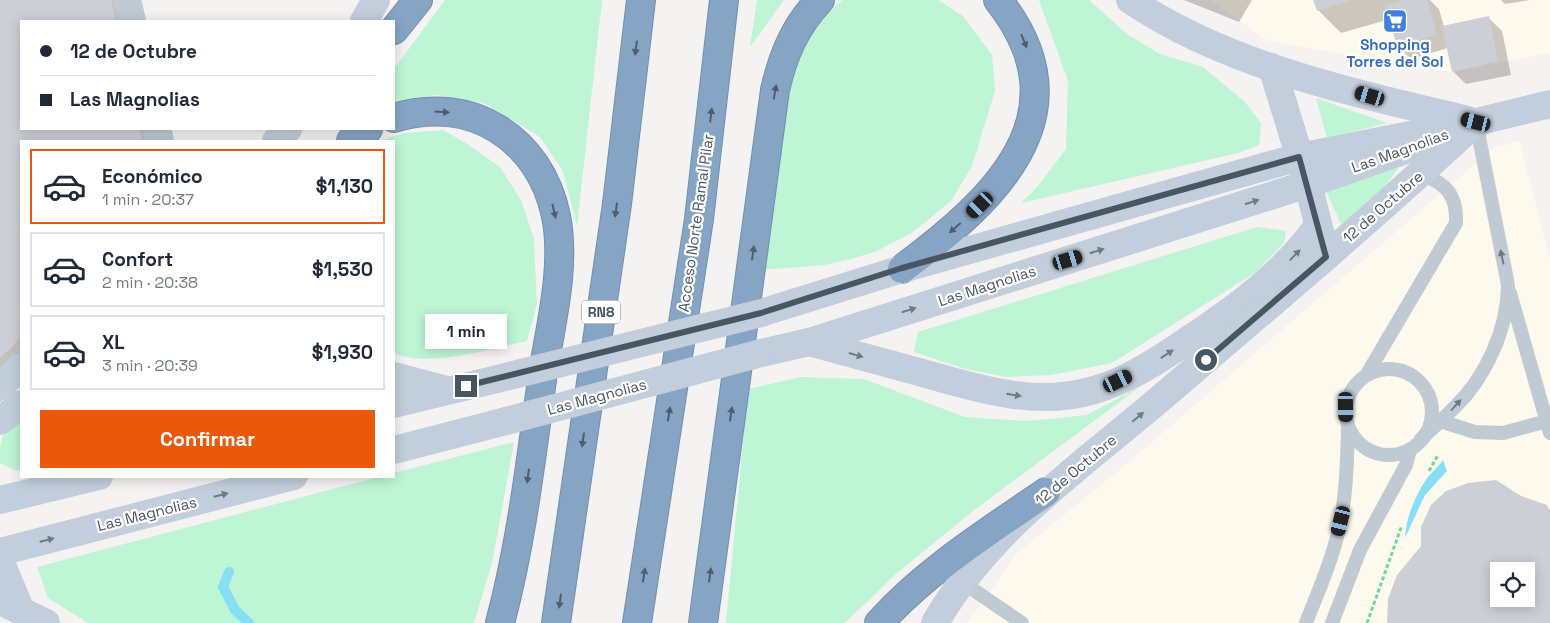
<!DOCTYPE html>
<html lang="es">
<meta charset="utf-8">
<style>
body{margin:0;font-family:"Space Grotesk",sans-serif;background:#f2f2f3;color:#1f2937;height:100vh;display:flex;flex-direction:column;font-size:19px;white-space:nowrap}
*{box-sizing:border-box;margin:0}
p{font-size:16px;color:#747a83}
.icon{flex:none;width:28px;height:28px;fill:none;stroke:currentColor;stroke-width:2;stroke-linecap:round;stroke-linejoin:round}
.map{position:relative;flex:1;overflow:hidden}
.panel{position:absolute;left:20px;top:140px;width:375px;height:338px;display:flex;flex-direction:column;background:#fff;border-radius:0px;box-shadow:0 2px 12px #0003}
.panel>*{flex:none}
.banner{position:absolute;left:20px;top:20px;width:375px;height:110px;border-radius:0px;box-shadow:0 2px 12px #0003;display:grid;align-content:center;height:110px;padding:0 20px;background:#fff}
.buttons{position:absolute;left:1490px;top:562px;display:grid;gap:10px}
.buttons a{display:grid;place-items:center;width:45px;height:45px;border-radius:0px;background:#fff;box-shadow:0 2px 12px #0003;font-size:25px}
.end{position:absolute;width:22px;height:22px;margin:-11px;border:6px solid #485663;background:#fff;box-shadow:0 0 0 2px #fff}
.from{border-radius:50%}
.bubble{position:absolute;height:35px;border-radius:0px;background:#fff;box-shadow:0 2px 12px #0003;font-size:16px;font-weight:600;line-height:35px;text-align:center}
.car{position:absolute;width:15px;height:30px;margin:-15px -8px;border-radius:6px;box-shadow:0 0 4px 1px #0007;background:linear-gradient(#222 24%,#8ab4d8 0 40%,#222 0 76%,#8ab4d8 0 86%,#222 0)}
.banner b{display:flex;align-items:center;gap:18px;height:48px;font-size:19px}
.banner b+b{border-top:1px solid #e0e1e3}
.banner i{width:12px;height:12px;background:#1f2937}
ul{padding:9px 0 0;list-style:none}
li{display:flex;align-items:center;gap:15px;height:75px;margin:0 10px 8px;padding:0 10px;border:2px solid #e0e1e3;border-radius:0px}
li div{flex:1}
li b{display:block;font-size:19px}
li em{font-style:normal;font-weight:600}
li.current{border-color:#ea580c}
li>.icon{width:45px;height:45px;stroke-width:1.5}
.primary-button{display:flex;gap:10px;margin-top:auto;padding:10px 20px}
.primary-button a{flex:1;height:58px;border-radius:0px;background:#ea580c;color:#fff;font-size:20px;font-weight:600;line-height:58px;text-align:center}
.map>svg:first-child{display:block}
.commercial{fill:#fef9ed;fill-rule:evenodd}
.green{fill:#bef5d4}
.water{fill:#87dff6}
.shadow{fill:#0003;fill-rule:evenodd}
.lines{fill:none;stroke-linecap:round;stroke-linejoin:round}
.stream{stroke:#87dff6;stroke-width:10}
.building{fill:#cccfd5;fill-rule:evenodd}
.highway-casing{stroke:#718fb2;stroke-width:30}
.path{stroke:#72d7a6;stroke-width:3;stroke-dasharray:4 2.5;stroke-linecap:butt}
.lane{stroke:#bfcad3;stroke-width:14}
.street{stroke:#bfcad3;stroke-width:28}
.secondary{stroke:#c2cedb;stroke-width:28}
.highway{stroke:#86a5c5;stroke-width:28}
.secondary-bridge{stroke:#c2cedb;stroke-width:28}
.oneway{fill:#4e5e6d}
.oneway2{fill:#6d7a87}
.oneway3{fill:#6c7985}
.route{stroke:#485663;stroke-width:6}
.labels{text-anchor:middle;stroke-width:4.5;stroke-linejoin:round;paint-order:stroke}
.shield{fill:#fff;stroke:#7f8992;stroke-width:1}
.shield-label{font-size:14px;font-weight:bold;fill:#485663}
.shop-label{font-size:15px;font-weight:bold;fill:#366cbe;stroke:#fff}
.street-label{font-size:15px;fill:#485663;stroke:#fff}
</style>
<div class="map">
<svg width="1550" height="623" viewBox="0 0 1550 623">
<rect width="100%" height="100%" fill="#f5f2f2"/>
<g class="commercial">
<polygon points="1211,0 1550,0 1550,53 1452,72 1268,41"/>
<path d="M 1519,140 L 1550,259 L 1550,623 L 968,623 L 1016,554 L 1117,472 L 1492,149 ZM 1499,571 L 1526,571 L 1526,599 L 1499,599 Z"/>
</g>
<g class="green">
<polygon points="445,0 602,0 577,226 563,171 540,137 486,104 436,95 394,101 394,69"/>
<polygon points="757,0 784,0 750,47"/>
<path d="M 842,0 L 938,0 L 963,16 L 992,55 L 995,91 L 972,166 L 951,201 L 913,232 L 877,251 L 851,259 L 825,265 L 760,270 C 768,204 770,126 795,64 C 805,38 823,18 842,0 Z"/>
<polygon points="1039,0 1089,0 1127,34 1160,54 1203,67 1245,102 1261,123 1259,145 1238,153 1021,203 1038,186 1066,149 1068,81"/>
<polygon points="1316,98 1387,123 1327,138"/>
<path d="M 443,130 L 469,145 L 500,167 L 521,200 L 534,239 L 537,304 L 527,341 C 491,348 428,369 394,353 L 394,141 L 379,141 L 404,133 Z"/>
<polygon points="1400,166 1383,189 1343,228 1326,191"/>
<polygon points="1257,227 1286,231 1284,243 1256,272 1112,363 1052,375 1006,377 962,368 914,352 918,332"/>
<polygon points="801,377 864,379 965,417 1027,421 1087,415 1141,386 973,511 897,573 845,623 726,623 748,389"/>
<path d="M 21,420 L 21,469 L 16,471 L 0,463 C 0,437 0,435 21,420 Z"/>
<polygon points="514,442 492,563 474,623 88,623 48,598 37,567 382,476 394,476 394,473"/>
</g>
<path class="water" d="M 1443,460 L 1447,471 L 1425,495 L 1405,538 C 1406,517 1415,496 1427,478 C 1432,472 1438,467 1443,460 Z"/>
<g class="shadow">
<polygon points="0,0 129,0 133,21 21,21 21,129 157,129 160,141 21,141 21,382 0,402"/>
<polygon points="1184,0 1252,0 1239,22"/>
<polygon points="1315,0 1430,0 1439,9 1444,27 1488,17 1502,31 1511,75 1466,84 1453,71 1448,48 1411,59 1398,46 1390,19 1341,33 1318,10"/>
<polygon points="1501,0 1530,0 1505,4"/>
<path d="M 1520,498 L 1546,506 L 1550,510 L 1550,623 L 1388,623 ZM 1499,571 L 1526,571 L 1526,599 L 1499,599 Z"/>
</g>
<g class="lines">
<polyline class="stream" points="229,572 223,587 235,610 249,623"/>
</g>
<g class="building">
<polygon points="0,0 111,0 116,21 21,21 21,129 139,129 142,141 21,141 21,338 0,358"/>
<polygon points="1313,0 1352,0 1317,11"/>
<polygon points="1402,0 1427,0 1437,35 1397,46 1385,5"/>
<polygon points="1489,16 1498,61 1452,72 1442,26"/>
<path d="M 1496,480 L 1521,496 L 1547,505 L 1550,513 L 1550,623 L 1387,623 L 1388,599 L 1397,575 L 1421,546 L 1421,527 L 1431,505 L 1446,491 L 1468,483 ZM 1499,571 L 1526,571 L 1526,599 L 1499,599 Z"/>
</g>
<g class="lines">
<defs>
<g id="highway">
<polyline points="394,30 418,0"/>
<path d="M 394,118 C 470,94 540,138 556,216 C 566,266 551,323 543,373 C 531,457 522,541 500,623"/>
<polyline points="351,141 368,129"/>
<path d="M 902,269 C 993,201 1089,115 998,0"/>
<polyline points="556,623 617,204 641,0"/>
<polyline points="637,623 699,219 724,0"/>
<path d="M 703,623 L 775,90 C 783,55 795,26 820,0"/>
<path d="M 879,623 C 927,570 988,532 1046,492"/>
</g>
</defs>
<use href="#highway" class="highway-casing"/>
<g class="path">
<polyline points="1429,471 1438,455"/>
<polyline points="1367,623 1402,525"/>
</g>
<g class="lane">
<polyline points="1510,293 1550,433"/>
<circle cx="1389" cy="412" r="43"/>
<path d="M 1367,374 L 1456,223 C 1457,195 1447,184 1421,174"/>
<polyline points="1440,421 1475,432 1503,433 1547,421"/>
<path d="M 1421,439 C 1432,429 1444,418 1455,407 C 1486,377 1508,328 1508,285 L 1476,122"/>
<polyline points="962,582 1022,623"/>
<path d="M 1306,623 C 1315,599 1326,575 1333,551 C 1346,511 1347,469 1348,428"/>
<polyline points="1332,623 1360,550 1406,465 1410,449"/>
</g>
<g class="street">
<polyline points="127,0 132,21"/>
<polyline points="157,129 160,141"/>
</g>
<g class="secondary">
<path d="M 1130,0 C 1227,66 1355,93 1468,120"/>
<polyline points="364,21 376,0"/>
<polyline points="1272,67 1308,184 1323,243"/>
<polyline points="276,141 288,129"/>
<polyline points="761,313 902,269 1299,157 1476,122 1550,104"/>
<path d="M 809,342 C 846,352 883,362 919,372 C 976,388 1035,408 1094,390 C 1130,380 1163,357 1194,336 C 1241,305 1284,272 1318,226"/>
<polyline points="761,353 809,342 1308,184 1417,146"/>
<polyline points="394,376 443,389"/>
<polyline points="0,386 21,367"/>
<polyline points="394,404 497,379"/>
<polyline points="0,421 21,404"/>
<polyline points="394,450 506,421"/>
<polyline points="0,500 99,476"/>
<polyline points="0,552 294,476"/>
<polyline points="0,560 21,611"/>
<polyline points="4,603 46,623"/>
<path d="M 935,623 C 988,531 1076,470 1155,403 C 1263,311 1372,219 1476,122"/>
</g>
<use href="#highway" class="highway"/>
<g class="secondary-bridge">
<polyline points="497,379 761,313"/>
<polyline points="506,421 761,353"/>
</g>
</g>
<defs><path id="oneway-solid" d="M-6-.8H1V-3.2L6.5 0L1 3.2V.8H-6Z" transform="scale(1.25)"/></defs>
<g class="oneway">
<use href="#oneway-solid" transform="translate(1024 41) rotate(68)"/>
<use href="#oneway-solid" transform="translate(636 48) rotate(97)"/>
<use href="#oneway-solid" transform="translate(775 92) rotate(-80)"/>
<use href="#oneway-solid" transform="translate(442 112) rotate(3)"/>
<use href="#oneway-solid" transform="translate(711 115) rotate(-83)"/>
<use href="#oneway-solid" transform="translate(616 210) rotate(98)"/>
<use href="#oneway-solid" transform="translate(554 211) rotate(77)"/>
<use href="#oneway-solid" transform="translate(955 228) rotate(139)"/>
<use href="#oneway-solid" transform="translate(753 253) rotate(-82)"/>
<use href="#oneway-solid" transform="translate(669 414) rotate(-81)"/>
<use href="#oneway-solid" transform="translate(731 414) rotate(-82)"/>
<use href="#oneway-solid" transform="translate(583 440) rotate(98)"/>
<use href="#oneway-solid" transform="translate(528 476) rotate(98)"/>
<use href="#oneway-solid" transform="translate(644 575) rotate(-81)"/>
<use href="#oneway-solid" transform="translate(710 575) rotate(-82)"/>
<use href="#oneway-solid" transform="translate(560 601) rotate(98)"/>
</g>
<g class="oneway2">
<use href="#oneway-solid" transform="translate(1252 202) rotate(-18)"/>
<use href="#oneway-solid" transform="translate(1097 251) rotate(-18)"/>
<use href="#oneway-solid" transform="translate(1295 255) rotate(-46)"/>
<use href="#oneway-solid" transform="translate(909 310) rotate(-18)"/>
<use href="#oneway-solid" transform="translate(1167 354) rotate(-33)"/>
<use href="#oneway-solid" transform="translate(856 355) rotate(16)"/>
<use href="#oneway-solid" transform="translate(1014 395) rotate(9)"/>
<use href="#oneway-solid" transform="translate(1138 417) rotate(-40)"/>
<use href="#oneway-solid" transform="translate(221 495) rotate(-14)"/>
<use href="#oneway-solid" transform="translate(47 540) rotate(-14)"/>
</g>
<g class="oneway3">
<use href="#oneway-solid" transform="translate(1502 257) rotate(-102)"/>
<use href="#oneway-solid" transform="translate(1456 405) rotate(-48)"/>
</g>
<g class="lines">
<polyline class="route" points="466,386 761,313 902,268 1299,157 1326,257 1206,360"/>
</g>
<defs>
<symbol id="supermarket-square" viewBox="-11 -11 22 22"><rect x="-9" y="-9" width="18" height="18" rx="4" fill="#3f7fe0" stroke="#fff"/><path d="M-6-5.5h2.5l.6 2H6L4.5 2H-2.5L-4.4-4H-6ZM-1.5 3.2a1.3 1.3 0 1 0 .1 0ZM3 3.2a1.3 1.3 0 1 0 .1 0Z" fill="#fff"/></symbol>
</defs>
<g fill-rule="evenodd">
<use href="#supermarket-square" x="1381" y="7" width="28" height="28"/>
</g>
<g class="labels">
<rect class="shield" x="582" y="300.5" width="38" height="23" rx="4"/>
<g class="shield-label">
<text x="601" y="317">RN8</text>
</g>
<g class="shop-label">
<text x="1395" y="50">Shopping<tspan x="1395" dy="17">Torres del Sol</tspan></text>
</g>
<g class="street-label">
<text transform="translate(1400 151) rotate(-20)" y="5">Las Magnolias</text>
<text transform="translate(1383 207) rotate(-41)" y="5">12 de Octubre</text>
<text transform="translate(696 223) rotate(-82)" y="5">Acceso Norte Ramal Pilar</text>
<text transform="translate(987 286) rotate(-18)" y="5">Las Magnolias</text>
<text transform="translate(597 397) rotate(-15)" y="5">Las Magnolias</text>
<text transform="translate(1076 470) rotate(-40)" y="5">12 de Octubre</text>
<text transform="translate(147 514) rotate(-14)" y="5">Las Magnolias</text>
</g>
</g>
</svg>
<div class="buttons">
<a><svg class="icon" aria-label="locate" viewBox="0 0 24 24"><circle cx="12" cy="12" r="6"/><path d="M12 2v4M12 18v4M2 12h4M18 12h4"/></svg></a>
</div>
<i class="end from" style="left:1206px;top:360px"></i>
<i class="end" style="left:466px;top:386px"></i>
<div class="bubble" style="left:425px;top:314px;width:82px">1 min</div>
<i class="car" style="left:1370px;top:96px;rotate:287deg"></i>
<i class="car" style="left:1476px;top:122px;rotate:284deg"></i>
<i class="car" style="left:980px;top:205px;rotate:226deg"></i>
<i class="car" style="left:1068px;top:260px;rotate:73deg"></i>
<i class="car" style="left:1118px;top:381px;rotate:64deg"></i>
<i class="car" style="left:1346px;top:407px;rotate:179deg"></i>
<i class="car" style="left:1341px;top:521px;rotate:194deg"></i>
<div class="banner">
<b><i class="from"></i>12 de Octubre</b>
<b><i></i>Las Magnolias</b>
</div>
<section class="panel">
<ul>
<li class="current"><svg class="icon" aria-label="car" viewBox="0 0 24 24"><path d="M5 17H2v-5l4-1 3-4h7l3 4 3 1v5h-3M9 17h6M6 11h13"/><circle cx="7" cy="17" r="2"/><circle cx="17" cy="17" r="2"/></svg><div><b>Económico</b><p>1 min · 20:37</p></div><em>$1,130</em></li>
<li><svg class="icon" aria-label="car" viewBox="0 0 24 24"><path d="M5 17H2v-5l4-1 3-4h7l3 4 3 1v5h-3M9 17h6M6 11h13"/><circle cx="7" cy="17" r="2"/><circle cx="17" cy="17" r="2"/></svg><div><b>Confort</b><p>2 min · 20:38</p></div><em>$1,530</em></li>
<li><svg class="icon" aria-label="car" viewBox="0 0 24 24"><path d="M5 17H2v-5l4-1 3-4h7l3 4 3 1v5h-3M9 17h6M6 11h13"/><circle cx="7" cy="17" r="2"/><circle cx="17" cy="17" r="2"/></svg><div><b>XL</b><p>3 min · 20:39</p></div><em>$1,930</em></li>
</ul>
<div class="primary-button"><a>Confirmar</a></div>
</section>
</div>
